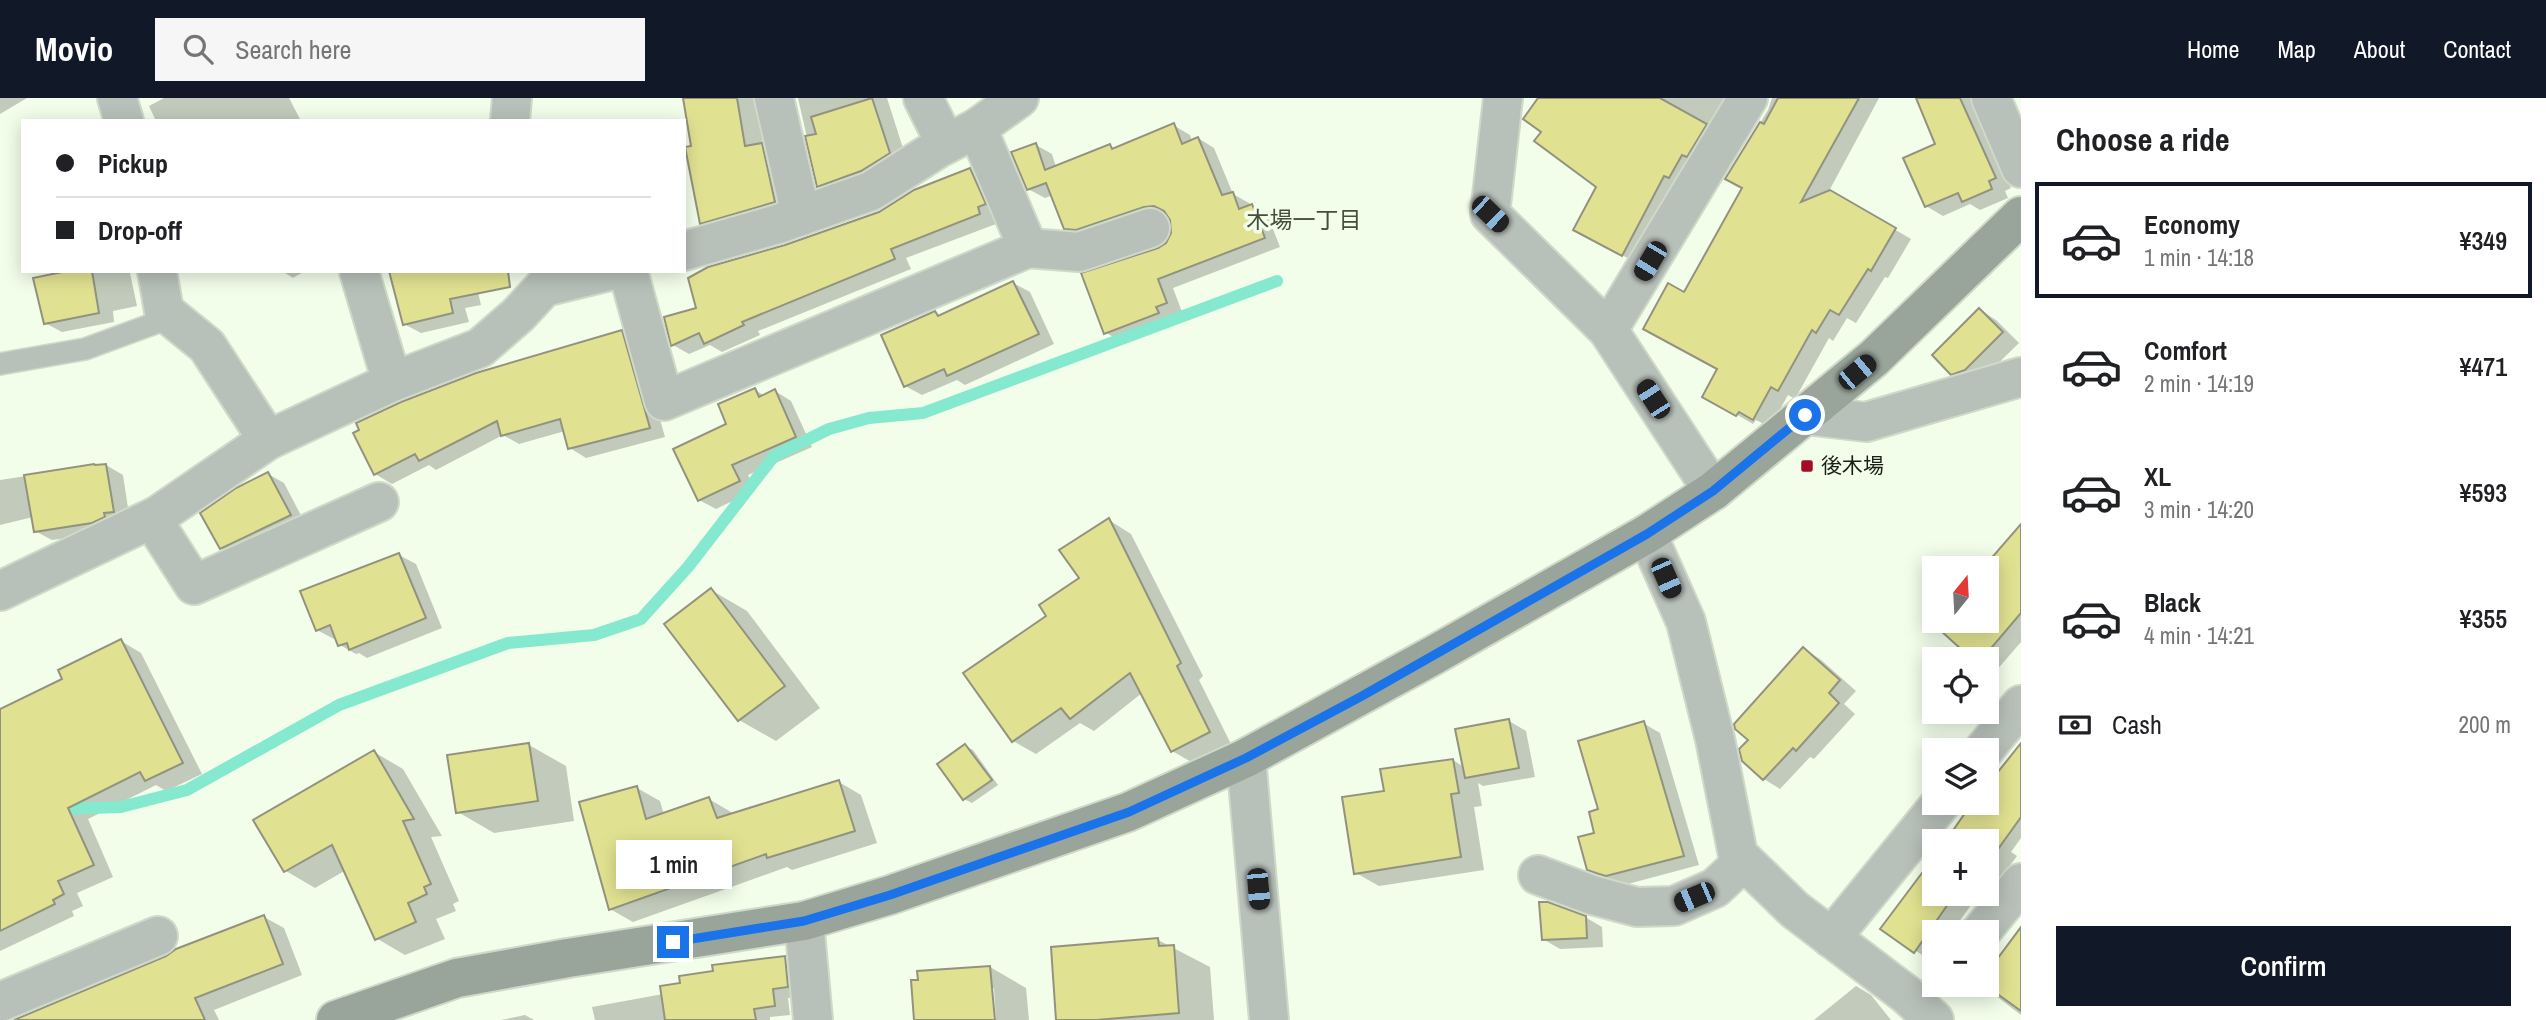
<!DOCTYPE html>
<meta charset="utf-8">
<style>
body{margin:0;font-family:"Archivo Narrow","Noto Sans JP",sans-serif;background:#f6f6f6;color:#202124;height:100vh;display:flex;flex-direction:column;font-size:26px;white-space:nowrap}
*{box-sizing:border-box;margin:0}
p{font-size:23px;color:#757577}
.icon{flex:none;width:38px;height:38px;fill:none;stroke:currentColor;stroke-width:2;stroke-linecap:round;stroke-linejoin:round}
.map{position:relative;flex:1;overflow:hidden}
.sheet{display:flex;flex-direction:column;background:#fff;width:525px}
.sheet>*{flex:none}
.hud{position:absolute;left:21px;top:21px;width:665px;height:154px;border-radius:0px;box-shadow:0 4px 18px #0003;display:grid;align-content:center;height:154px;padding:0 35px;background:#fff}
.needle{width:46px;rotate:18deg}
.fabs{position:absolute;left:1922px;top:458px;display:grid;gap:14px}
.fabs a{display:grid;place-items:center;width:77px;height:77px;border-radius:0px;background:#fff;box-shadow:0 4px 18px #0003;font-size:35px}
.end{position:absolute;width:32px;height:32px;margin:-16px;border:9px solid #1a73e8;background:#fff;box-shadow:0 0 0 4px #fff}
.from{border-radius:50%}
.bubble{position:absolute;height:49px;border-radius:0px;background:#fff;box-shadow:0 4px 18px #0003;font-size:23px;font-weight:600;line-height:49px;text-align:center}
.car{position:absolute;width:21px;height:42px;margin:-21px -10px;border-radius:9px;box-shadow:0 0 5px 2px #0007;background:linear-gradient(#222 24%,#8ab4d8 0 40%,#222 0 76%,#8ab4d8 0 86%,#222 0)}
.hud b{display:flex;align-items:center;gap:24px;height:66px;font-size:26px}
.hud b+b{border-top:2px solid #e0e0e0}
.hud i{width:18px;height:18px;background:#202124}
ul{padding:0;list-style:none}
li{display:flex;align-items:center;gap:21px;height:116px;margin:0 14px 10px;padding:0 21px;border:4px solid transparent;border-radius:0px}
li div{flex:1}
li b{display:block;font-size:26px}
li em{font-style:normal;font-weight:600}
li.current{border-color:#111827}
li>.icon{width:63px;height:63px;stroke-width:1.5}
h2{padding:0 35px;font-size:32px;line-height:84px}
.pay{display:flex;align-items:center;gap:18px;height:77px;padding:0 35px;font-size:26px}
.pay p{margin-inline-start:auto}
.action{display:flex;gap:14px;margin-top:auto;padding:14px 35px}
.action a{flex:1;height:80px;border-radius:0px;background:#111827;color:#fff;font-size:28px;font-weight:600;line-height:80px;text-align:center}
header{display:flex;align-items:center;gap:42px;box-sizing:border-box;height:98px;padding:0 35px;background:#111827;color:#fff}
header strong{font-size:33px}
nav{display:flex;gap:38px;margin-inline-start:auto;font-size:24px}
.search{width:490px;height:63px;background:#f6f6f6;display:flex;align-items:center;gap:18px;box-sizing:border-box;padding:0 24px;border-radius:0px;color:#757577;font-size:26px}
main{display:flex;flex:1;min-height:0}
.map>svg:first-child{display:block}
.shadow{fill:#0003}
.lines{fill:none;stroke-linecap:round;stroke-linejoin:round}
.stream{stroke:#85e9cf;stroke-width:12}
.building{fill:#e1e291;stroke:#92937f;stroke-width:2}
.lane-casing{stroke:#cfd9c8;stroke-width:24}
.street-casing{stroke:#cfd9c8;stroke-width:42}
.secondary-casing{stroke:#cfd9c8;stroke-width:42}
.lane{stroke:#b8c0ba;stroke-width:21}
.street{stroke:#b8c0ba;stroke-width:38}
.secondary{stroke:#99a59b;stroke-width:38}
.route{stroke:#1a73e8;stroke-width:9}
.poi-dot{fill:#a50a27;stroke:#f2fdea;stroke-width:2.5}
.labels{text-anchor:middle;stroke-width:7;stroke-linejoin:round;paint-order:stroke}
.poi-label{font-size:21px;fill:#1a1e17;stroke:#f2fdea;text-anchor:start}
.neighbourhood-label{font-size:23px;fill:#464e3e;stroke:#f2fdea}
</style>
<header>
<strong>Movio</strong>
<div class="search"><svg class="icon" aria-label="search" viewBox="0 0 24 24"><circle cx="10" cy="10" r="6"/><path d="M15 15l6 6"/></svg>Search here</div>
<nav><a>Home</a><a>Map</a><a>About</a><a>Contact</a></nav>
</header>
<main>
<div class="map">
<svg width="2021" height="922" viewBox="0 0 2021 922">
<rect width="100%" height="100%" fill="#f2fdea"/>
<g class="shadow">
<polygon points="0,0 27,0 0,16"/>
<polygon points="164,0 289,0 301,23 156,23 149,8"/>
<polygon points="685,0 775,0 794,114 720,136 701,125 693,49"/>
<polygon points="798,0 887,0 908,66 837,99 818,88"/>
<polygon points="1540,0 1744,0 1639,166 1591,141 1598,88 1544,34"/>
<polygon points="1772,0 1879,0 1829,93 1911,141 1888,180 1885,179 1856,225 1847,220 1833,243 1829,240 1795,301 1788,297 1770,329 1756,322 1753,326 1705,298 1719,271 1685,196 1744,90 1727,80 1768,12"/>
<polygon points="1918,0 1976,0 1977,13 2011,90 2005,93 2008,100 1980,112 1970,106 1943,118 1926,108 1937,47"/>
<polygon points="1173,27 1190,37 1192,43 1198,40 1214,50 1233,96 1249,105 1250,109 1268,118 1280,149 1173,190 1182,214 1172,218 1174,224 1122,244 1105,234 1158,152 1167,146 1173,135 1172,122 1169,117 1161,117 1082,139 1066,130 1053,97 1045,100 1028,91 1036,47 1052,56 1056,69 1110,48 1115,51"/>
<polygon points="970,72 987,81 1001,116 993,118 996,126 906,160 911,171 758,233 760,237 722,254 710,247 689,256 673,247 698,211 786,148 879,115"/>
<polygon points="75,173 127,173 130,175 137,208 113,213 114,224 62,234 45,225"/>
<polygon points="282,173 305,173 293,180"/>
<polygon points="473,173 481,207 465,210 469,224 421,235 404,226"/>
<polygon points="1013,185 1030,194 1054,246 965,287 957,282 922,297 905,288 935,215 941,218"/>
<polygon points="1980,212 1996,222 2019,245 1982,281 1969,285 1952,275"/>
<polygon points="621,234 638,243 665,339 586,360 570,350 565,333 519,346 503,337 436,372 429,367 392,386 375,376"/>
<polygon points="755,292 765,298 775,293 791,303 812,349 748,377 755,392 716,411 699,402 728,326"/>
<polygon points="98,367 106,367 123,377 130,423 109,434 52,442 35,433 33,419 0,427 0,382"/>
<polygon points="268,376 284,385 306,427 238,460 221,450"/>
<polygon points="1109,422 1131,436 1203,578 1199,582 1232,648 1195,666 1172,653 1142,595 1094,633 1080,625 1036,656 1013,643 1048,519 1082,481"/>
<polygon points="2021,452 2021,544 1995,574 1986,568 1986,562 1976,562 1986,523"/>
<polygon points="399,457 416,466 442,530 367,560 359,555 356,556 340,547 337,540 334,541 317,532"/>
<polygon points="711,492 747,513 820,610 776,643 739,622"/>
<polygon points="121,543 141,555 202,676 166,693 156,687 88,721 113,779 77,795 83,808 72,813 74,818 0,853 0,613 64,581"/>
<polygon points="1804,551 1820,561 1856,593 1844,606 1855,616 1814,661 1810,659 1780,691 1764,681 1743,662 1750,642"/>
<polygon points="1509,623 1526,633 1535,679 1483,688 1478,685 1482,708 1474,709 1484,772 1379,788 1356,775 1386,694 1453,662 1464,669"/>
<polygon points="1643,625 1660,635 1699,767 1624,787 1606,780 1588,771 1600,712"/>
<polygon points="529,647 566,668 574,723 494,735 458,714"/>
<polygon points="965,648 973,652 998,687 972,705 964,701"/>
<polygon points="2021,648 2021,740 2011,754 2017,758 1998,784 1991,780 1986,786 1986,705"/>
<polygon points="374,654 403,671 442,738 431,739 459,803 453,806 456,813 436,821 445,841 405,857 376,840 346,772 315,790 286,773"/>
<polygon points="839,684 861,697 877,745 792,772 787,769 633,824 610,811 637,690 660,703 664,717 709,701 731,714 733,717"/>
<polygon points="1909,793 1934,796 1979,796 1951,835 1934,835 1934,859 1931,863 1882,830"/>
<polygon points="264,819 284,830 302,877 214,912 219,922 18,922"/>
<polygon points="1585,819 1602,829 1603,849 1560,851 1543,841"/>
<polygon points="1158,842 1210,869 1214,922 1058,922"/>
<polygon points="2021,854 2021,917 1988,892"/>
<polygon points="785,860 801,869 804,898 788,900 790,917 770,919 770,922 595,922 592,909 663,896"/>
<polygon points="990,869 1026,890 1029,922 996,922 994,890 990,890 993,922 916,922"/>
<polygon points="1856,888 1871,897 1891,922 1814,922"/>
<polygon points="525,917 534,922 501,922"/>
</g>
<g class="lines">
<polyline class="stream" points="54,711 121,709 187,692 339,607 508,545 594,537 641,521 688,469 774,358 829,331 869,320 923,315 1277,183"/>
</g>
<g class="building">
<polygon points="683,0 737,0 745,48 762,45 775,104 700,126 685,49 691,48"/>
<polygon points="872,0 890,55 861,73 817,89 805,38 816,36 811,19"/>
<polygon points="1538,0 1660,0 1707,26 1687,59 1682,57 1669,80 1664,78 1622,158 1573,132 1596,89 1534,43 1541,34 1523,21"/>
<polygon points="1778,0 1859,0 1801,104 1830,92 1896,130 1871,173 1868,171 1839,217 1830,212 1816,235 1812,232 1778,293 1771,289 1753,322 1739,314 1736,318 1702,299 1717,271 1643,231 1668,185 1684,194 1742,90 1725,81 1760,24 1764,26"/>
<polygon points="1916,0 1960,0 1996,80 1989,83 1992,91 1962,104 1958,95 1925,109 1903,60 1935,46"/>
<polygon points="1174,25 1182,46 1198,39 1222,97 1233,94 1239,111 1252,106 1265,140 1158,181 1167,205 1156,209 1159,215 1104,236 1081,175 1158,150 1166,145 1171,135 1170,122 1164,113 1154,108 1144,109 1076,132 1064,131 1046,85 1027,92 1011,54 1036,45 1045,72 1110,46 1112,51"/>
<polygon points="970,70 986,106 978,109 980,116 891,151 895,161 742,224 744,227 704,246 699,235 671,248 664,219 696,210 688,180 708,169 785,147 879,114 914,92"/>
<polygon points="67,173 92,173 99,215 44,226 33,180"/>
<polygon points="389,173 508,173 510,189 450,201 453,215 403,227"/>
<polygon points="1013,183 1039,236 947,278 944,271 904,289 881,237 935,213 938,218"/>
<polygon points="1979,210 2003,234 1965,272 1951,277 1932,257"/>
<polygon points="622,232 650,330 568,351 560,321 501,338 497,323 419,363 415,356 374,377 353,335 359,332 356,325 401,304 476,275"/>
<polygon points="755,290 759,299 775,291 796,339 732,367 740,383 698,403 673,351 726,326 718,306"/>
<polygon points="94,366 95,367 106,366 114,414 104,415 105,419 92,425 34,434 24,377"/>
<polygon points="268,374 291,417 220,451 200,415 236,390"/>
<polygon points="1109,420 1181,565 1177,568 1210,634 1171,654 1130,575 1070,621 1061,610 1012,644 963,575 1046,518 1039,507 1079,480 1059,452"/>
<polygon points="2021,426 2021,515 1981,562 1973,562 1941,533 1945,528 1940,523 1986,523 1986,471 1982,471"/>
<polygon points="399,455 426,520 349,552 347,545 338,548 330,527 316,533 300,493"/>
<polygon points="711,490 785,588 738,623 664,526"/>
<polygon points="121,541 183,665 145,683 140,674 68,710 94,767 58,783 64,796 53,802 55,806 0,833 0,611 62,581 58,572"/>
<polygon points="1803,549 1840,582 1829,595 1839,605 1796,653 1793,650 1763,682 1742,663 1739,651 1748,642 1735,631 1734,626"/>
<polygon points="1509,621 1519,670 1465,680 1455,631"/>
<polygon points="1644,623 1684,758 1606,778 1599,776 1587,772 1578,739 1594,735 1589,714 1598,711 1578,643"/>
<polygon points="529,645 538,703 456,715 447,657"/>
<polygon points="2021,645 2021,719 1986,768 1986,744 1945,744 1972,705 1986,705 1986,689"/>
<polygon points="965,646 992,682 963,702 937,666"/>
<polygon points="374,652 414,721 403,723 431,786 424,789 427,796 408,805 416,824 375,842 332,747 284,774 253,722"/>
<polygon points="1453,661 1459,695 1451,696 1461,759 1354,776 1342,699 1384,693 1380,671"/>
<polygon points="839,682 855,733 767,760 766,756 609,812 579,704 637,688 646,721 709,699 717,720"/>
<polygon points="1934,759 1934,796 1955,796 1914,855 1880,831"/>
<polygon points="1539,804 1548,804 1586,818 1587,840 1542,842"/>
<polygon points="264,817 283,866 195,900 205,922 14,922 166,858 176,851"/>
<polygon points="2021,829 2021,913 1985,887 1986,876"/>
<polygon points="1158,840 1159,848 1174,847 1179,915 1096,922 1056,922 1051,849"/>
<polygon points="785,858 788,889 773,891 775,908 754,911 756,922 665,922 660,888 680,885 679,878 713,873 712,867"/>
<polygon points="990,868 995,922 914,922 911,882 918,882 917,873"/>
</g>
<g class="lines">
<defs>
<polyline id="lane" points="0,266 85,251 172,219"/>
<g id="street">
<polyline points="117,0 124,23"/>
<polyline points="774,0 801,118"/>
<polyline points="923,0 946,46"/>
<polyline points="1503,0 1490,116 1608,232 1713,393"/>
<polyline points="1991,0 2021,70"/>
<polyline points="510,23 512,0"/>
<polyline points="1028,150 1079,154 1150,130"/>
<polyline points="684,153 778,126 871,93 937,51 977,30 1019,0"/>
<polyline points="157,173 164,213 207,248 268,342"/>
<polyline points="359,173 392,284"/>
<polyline points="628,173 664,303 1028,150 977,30"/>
<polyline points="1608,232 1748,0"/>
<polyline points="1805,317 1866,324 2021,279"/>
<polyline points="152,421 194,487 379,404"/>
<polyline points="1647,436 1686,524 1715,641 1738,757 1795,812 1907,897 1934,922"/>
<polyline points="0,493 157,418 268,342 392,284 480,250 518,217 544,189 609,173"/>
<polyline points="1983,653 2021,607"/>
<polyline points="1246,660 1269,922"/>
<polyline points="1538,777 1592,797 1637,809 1674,808 1715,790 1744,763"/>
<polyline points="804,823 813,922"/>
<polyline points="1980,835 2021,785"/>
<polyline points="1831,840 1941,705"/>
<polyline points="0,904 158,838"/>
</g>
<polyline id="secondary" points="336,922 457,880 568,860 804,823 890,797 1128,714 1246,660 1434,557 1647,436 1713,393 1874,260 2021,118"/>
</defs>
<use href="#lane" class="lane-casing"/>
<use href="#street" class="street-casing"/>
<use href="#secondary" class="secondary-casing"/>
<use href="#lane" class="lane"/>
<use href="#street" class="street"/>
<use href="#secondary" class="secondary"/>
</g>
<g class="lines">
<polyline class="route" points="673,844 804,823 890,797 1129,714 1246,660 1362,598 1647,436 1713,393 1805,317"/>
</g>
<rect class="poi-dot" x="1800" y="361" width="14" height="14" rx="3.5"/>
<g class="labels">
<g class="poi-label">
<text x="1821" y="375">後木場</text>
</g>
<g class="neighbourhood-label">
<text x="1304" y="130">木場一丁目</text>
</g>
</g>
</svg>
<div class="fabs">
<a><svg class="needle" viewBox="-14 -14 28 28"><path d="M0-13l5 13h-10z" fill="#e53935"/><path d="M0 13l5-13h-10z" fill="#757577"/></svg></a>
<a><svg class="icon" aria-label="locate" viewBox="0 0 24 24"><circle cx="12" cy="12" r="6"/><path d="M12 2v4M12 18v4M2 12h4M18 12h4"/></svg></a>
<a><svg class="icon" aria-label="layers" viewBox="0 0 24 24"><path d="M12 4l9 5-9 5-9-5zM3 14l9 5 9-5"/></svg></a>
<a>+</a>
<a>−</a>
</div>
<i class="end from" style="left:1805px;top:317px"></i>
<i class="end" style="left:673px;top:844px"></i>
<div class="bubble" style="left:616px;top:742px;width:116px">1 min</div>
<i class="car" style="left:1490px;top:116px;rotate:134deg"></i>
<i class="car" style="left:1650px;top:163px;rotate:211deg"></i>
<i class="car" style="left:1857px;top:274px;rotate:50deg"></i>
<i class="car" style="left:1653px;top:301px;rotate:327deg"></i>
<i class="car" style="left:1666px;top:480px;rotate:156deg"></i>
<i class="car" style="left:1258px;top:791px;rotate:175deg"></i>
<i class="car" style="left:1694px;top:799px;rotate:247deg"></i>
<div class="hud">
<b><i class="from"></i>Pickup</b>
<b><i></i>Drop-off</b>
</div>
</div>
<section class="sheet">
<h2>Choose a ride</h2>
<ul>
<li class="current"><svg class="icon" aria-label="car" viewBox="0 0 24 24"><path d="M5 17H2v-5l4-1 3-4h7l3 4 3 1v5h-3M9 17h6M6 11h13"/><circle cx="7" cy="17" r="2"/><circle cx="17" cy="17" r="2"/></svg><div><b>Economy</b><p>1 min · 14:18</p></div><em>¥349</em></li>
<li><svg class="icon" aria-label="car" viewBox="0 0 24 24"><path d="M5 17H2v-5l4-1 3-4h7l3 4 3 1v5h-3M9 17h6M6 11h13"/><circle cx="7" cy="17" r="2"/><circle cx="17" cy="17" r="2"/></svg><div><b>Comfort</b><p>2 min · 14:19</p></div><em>¥471</em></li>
<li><svg class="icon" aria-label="car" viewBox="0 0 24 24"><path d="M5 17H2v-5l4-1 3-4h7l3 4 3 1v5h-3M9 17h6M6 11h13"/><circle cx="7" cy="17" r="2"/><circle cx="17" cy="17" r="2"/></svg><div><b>XL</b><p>3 min · 14:20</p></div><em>¥593</em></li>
<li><svg class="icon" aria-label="car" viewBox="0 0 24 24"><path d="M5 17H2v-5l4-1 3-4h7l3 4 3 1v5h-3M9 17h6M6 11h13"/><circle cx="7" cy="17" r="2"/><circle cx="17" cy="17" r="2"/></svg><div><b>Black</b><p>4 min · 14:21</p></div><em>¥355</em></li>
</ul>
<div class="pay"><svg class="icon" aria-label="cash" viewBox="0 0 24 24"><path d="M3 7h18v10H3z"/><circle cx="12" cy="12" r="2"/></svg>Cash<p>200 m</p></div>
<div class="action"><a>Confirm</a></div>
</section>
</main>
